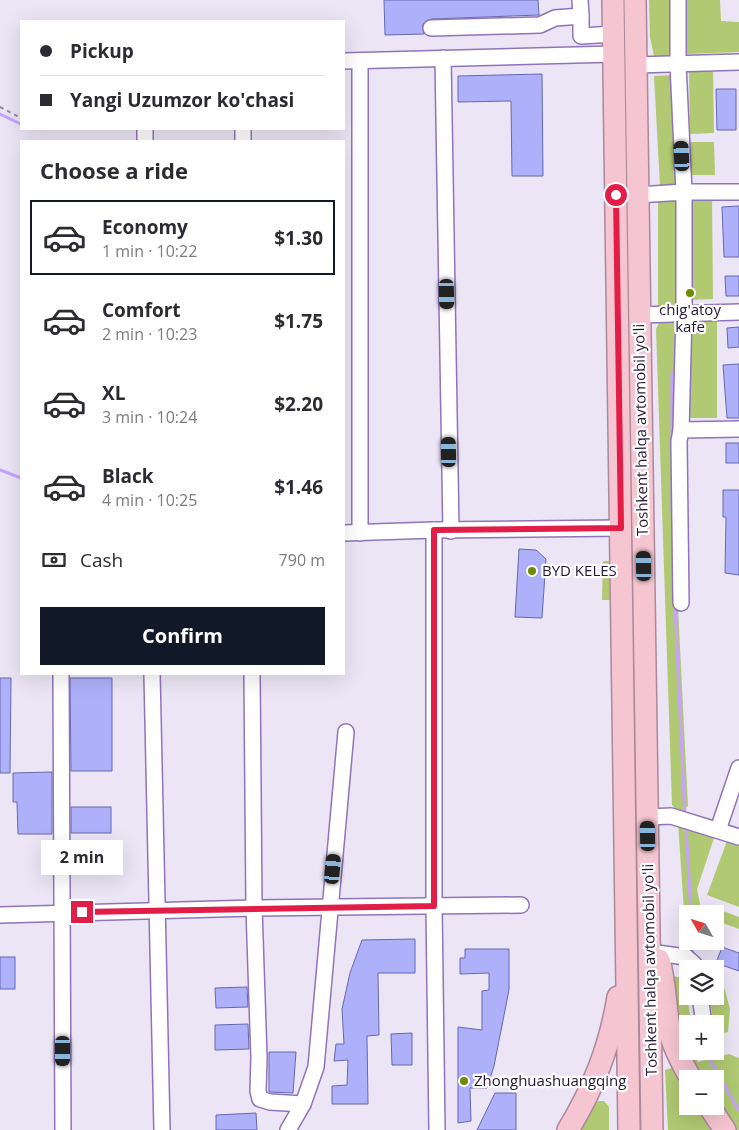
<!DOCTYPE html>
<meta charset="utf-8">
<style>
body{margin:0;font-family:"Open Sans",sans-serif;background:#f2f2f3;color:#2b2b33;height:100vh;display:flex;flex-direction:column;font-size:19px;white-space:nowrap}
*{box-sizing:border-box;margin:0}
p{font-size:16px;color:#7c7c81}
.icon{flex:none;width:28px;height:28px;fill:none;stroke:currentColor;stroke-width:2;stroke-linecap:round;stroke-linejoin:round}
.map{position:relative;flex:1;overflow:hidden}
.details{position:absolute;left:20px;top:140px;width:325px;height:535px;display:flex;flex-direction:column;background:#fff;border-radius:0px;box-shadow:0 5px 20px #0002}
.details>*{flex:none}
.top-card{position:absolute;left:20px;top:20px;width:325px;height:110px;border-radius:0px;box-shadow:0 5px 20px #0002;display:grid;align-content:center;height:110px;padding:0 20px;background:#fff}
.needle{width:32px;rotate:309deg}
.fabs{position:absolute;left:679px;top:905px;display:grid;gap:10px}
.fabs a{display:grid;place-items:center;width:45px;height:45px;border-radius:0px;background:#fff;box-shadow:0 5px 20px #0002;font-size:25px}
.end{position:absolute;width:22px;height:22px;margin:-11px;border:6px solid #e11d48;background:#fff;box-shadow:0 0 0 2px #fff}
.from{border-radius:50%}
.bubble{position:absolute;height:35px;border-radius:0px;background:#fff;box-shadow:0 5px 20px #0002;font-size:16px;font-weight:700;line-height:35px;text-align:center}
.car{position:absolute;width:15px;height:30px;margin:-15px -8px;border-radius:6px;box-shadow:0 0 4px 1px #0007;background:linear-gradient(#222 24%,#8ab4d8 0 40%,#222 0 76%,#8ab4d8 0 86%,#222 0)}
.top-card b{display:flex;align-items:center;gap:18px;height:48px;font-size:19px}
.top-card b+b{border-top:1px solid #e1e1e2}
.top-card i{width:12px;height:12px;background:#2b2b33}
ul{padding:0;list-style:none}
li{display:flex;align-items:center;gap:15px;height:75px;margin:0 10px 8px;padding:0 10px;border:2px solid transparent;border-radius:0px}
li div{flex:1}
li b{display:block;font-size:19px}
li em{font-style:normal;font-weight:700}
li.active{border-color:#111827}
li>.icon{width:45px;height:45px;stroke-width:1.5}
h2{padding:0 20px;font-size:22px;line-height:60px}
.pay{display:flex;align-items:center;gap:12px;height:55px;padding:0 20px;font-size:19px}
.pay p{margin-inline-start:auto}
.action{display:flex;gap:10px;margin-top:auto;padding:10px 20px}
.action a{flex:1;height:58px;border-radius:0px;background:#111827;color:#fff;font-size:20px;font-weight:700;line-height:58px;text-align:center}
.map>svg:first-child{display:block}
.green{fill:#b0c972}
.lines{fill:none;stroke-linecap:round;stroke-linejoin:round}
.stream{stroke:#c7a2ff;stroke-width:3}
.building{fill:#aeb1f9;stroke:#6767ae}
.minor-casing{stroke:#9074ba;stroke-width:18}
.highway-casing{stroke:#ab889a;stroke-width:24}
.path{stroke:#968da3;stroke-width:2;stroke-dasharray:4 4;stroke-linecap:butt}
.minor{stroke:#fff;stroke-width:15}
.highway{stroke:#f5c5d1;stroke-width:21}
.route{stroke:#e11d48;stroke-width:6}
.poi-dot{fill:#718b01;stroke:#fff;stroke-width:2}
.labels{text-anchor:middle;stroke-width:4.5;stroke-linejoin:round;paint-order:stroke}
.poi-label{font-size:15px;fill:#221633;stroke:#fff;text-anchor:start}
.street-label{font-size:15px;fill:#221633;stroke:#fff}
</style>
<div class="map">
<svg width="739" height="1130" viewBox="0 0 739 1130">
<rect width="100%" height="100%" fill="#ebe5f5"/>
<g class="green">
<polygon points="649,0 672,0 672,45 668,57 654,56 650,37"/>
<polygon points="687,0 720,0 721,21 739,22 739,52 687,54"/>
<polygon points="713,69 714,133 690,134 689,70"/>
<polygon points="673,75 678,185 660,186 654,76"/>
<polygon points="691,142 714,142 715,175 691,175"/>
<polygon points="689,197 712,197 713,299 690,300"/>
<polygon points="658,200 678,200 678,304 670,308 658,308"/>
<polygon points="625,214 631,214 642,971 636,971"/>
<polygon points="687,320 717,320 717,418 688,418"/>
<polygon points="676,321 679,329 678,607 688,806 680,813 672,805 656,329 659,323"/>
<polygon points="603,561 611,561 611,600 602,600"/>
<polygon points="678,823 715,835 697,889 702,914 688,914 687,925 685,926"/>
<polygon points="727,841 739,846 739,907 707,895"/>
<polygon points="707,905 739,917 739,929 715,920 715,914 708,914"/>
<polygon points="635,975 641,975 644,1130 637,1130"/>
<polygon points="715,975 722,979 730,1009 728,1032 716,1035 709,996 715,996"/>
<path d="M 671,976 L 685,978 L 691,1024 L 688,1024 L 688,1051 L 694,1051 L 698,1062 L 729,1054 L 739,1058 L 739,1130 L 733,1130 L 715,1103 L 715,1079 L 699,1079 C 680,1050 674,1010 671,976 Z"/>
<path d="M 672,1068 C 685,1078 687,1091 688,1106 L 698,1106 L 714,1130 L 668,1130 L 665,1070 Z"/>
<polygon points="598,1101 604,1101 609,1107 609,1130 578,1130 593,1104"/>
</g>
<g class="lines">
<g class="stream">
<polyline points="0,114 21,124"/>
<polyline points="672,372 672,442"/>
<polyline points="0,470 21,478"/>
<polyline points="672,483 672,512"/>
<polyline points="675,606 685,817"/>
<polyline points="686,825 691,914"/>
<polyline points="692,941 693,956"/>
<polyline points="705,1051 739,1111"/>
</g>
</g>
<g class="building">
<polygon points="384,0 538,0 539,15 431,19 423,24 424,34 385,35"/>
<polygon points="542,74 543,176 512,176 511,101 458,102 458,76"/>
<polygon points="716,89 736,89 736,130 717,130"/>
<polygon points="739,206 739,257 724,257 722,207"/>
<polygon points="725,276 739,276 739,296 726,296"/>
<polygon points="739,327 739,347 728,348 727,328"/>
<polygon points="739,364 739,418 727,418 723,365"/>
<rect x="726" y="443" width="13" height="20"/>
<polygon points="723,490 739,490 739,575 725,573 726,517 723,517"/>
<polygon points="519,549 536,550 546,559 542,618 515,617"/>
<polygon points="0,678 11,678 10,773 0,773"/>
<polygon points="70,678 112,678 112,771 71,771"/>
<polygon points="52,772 52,834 18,834 17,802 13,802 13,773"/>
<rect x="71" y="807" width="40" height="26"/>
<polygon points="415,939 415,973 378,973 379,1035 367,1036 368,1104 332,1104 332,1086 347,1085 348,1060 334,1061 336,1044 344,1044 342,1009 350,973 362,940"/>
<polygon points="722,947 739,953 739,971 716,963"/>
<polygon points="465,949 509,949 509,990 494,1066 487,1088 470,1088 471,1121 458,1123 458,1027 482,1030 482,991 489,990 489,973 460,974 460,958 465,958"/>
<rect x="0" y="957" width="15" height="32"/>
<polygon points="247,987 248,1007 216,1008 215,988"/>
<polygon points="248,1024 249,1049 215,1050 215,1025"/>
<polygon points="412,1033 412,1065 392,1065 391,1034"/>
<polygon points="269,1052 296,1052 293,1093 269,1092"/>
<polygon points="495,1093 516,1093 516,1130 477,1130"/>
<polygon points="256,1113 257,1130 216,1130 216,1115"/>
</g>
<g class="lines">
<defs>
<g id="minor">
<polyline points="580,0 581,16"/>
<polyline points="678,0 678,64 684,192 739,192"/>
<polyline points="431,28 540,25 555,18 581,16 581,36 614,34"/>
<polyline points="443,58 451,531"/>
<polyline points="344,61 614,54"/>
<polyline points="636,65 739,62"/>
<polyline points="145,129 145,141"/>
<polyline points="243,129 243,141"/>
<polyline points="637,195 684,192 684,312 681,430 679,441 681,603"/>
<polyline points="640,315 739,312"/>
<polyline points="681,430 739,429"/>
<polyline points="434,530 434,906 437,1130"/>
<polyline points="344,533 434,530 621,528"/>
<polyline points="360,533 360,61"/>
<polyline points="61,674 63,1130"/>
<polyline points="152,674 162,1130"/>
<polyline points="252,674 254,908 259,1058 258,1091 260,1099 270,1102 303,1104"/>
<polyline points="647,817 671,816 739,837"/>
<polyline points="718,830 739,768"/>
<polyline points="0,915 254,908 521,905"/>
<polyline points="657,953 686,957 694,964 695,969"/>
<polyline points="700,996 704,1024"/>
<polyline points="288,1130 303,1104 316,1067 346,732"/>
</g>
<g id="highway">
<polyline points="613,0 629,1130"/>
<polyline points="635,0 652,1130"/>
<path d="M 659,960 C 666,984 665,1009 670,1033 C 674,1049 683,1065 691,1079"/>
<polyline points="709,1106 725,1130"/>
<path d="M 568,1130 C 594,1087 610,1046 618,997"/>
</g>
</defs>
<use href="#minor" class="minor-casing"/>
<use href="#highway" class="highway-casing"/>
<polyline class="path" points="0,107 21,118"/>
<use href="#minor" class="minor"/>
<use href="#highway" class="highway"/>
</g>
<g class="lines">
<polyline class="route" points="82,912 434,906 434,530 621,528 616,195"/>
</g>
<g class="poi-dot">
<circle cx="690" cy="293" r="5"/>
<circle cx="532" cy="571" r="5"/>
<circle cx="464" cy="1081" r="5"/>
</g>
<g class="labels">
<g class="poi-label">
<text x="690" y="315" text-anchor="middle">chig'atoy<tspan x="690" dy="17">kafe</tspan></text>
<text x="542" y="576">BYD KELES</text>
<text x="474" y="1086">Zhonghuashuangqing</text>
</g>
<g class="street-label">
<text transform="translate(641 430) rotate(-91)" y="5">Toshkent halqa avtomobil yo'li</text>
<text transform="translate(650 970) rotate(-91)" y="5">Toshkent halqa avtomobil yo'li</text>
</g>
</g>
</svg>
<div class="fabs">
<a><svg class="needle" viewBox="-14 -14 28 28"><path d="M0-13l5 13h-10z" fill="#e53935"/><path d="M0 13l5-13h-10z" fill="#7c7c81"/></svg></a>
<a><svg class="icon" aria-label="layers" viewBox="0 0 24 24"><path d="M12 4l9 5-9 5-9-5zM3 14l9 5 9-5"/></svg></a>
<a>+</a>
<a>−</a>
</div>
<i class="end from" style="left:616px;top:195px"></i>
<i class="end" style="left:82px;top:912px"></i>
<div class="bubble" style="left:41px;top:840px;width:82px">2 min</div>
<i class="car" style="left:682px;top:156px;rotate:357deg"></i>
<i class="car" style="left:447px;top:294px;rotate:179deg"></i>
<i class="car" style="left:449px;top:452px;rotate:359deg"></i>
<i class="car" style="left:644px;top:566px;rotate:359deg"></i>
<i class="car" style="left:648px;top:836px;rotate:359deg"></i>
<i class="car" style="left:333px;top:869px;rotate:5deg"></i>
<i class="car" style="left:63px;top:1051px;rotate:180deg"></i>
<div class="top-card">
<b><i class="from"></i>Pickup</b>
<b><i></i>Yangi Uzumzor ko'chasi</b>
</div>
<section class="details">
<h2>Choose a ride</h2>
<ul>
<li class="active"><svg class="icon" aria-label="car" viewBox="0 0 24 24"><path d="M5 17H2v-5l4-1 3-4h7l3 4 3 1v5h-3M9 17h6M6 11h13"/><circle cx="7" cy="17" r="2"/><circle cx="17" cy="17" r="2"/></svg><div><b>Economy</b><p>1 min · 10:22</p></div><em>$1.30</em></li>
<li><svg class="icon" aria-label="car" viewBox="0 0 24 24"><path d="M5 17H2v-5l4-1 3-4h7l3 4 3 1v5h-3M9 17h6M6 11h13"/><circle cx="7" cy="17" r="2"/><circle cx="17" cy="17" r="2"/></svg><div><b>Comfort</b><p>2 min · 10:23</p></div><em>$1.75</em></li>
<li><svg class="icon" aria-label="car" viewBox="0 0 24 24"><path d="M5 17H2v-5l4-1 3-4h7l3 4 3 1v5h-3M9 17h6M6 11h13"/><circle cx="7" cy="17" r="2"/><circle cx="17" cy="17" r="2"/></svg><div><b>XL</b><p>3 min · 10:24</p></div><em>$2.20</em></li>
<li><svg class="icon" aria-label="car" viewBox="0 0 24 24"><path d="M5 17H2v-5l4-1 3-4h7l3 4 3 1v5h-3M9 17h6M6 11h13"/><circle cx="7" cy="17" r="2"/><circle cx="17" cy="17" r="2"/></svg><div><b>Black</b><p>4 min · 10:25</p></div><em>$1.46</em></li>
</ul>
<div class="pay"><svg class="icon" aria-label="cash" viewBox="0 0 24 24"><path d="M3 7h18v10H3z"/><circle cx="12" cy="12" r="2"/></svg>Cash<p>790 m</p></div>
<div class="action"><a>Confirm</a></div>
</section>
</div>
